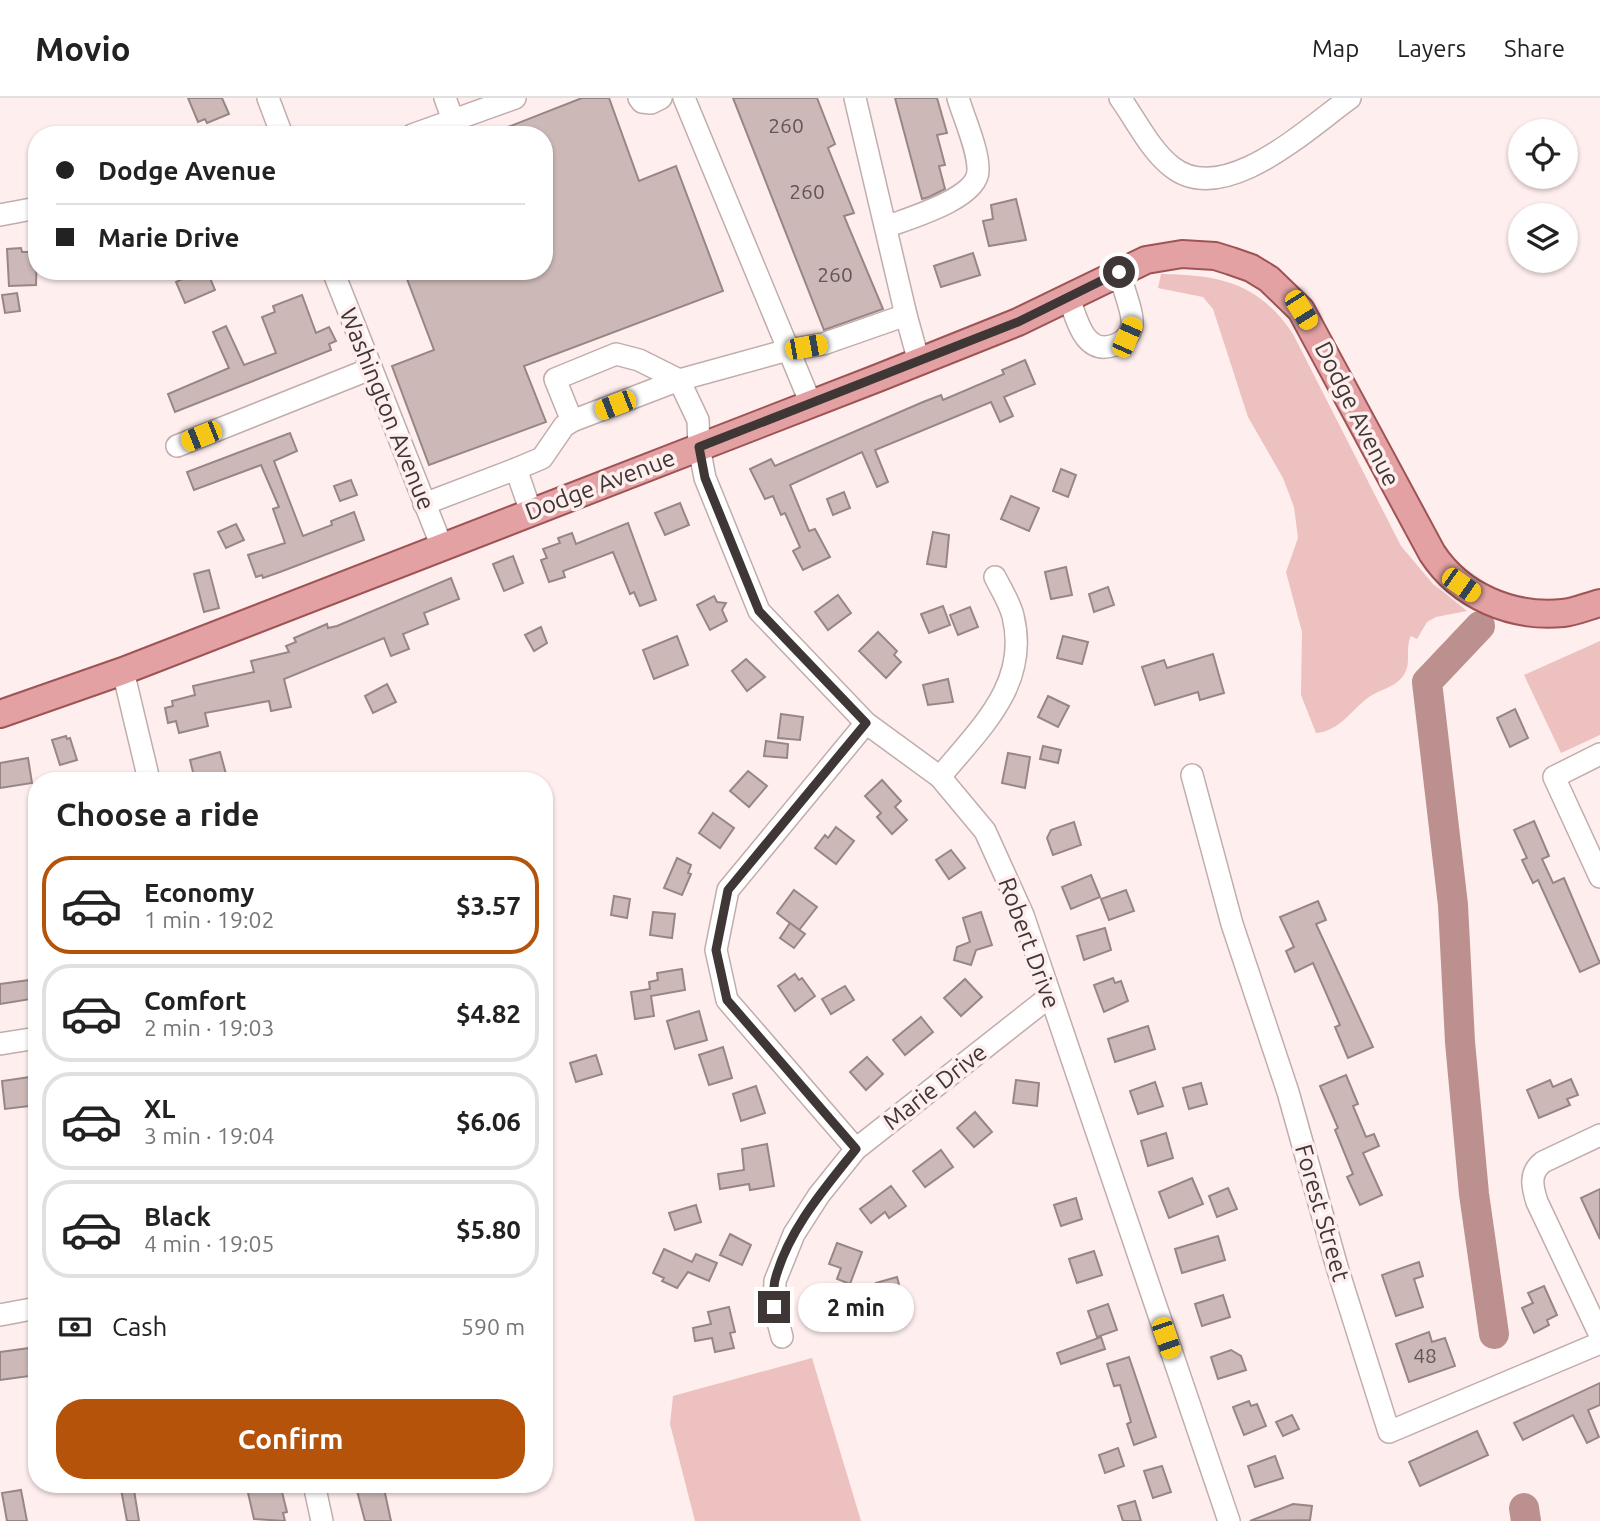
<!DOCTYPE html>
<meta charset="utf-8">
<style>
body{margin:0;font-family:Ubuntu,sans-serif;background:#f2f2f2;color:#222;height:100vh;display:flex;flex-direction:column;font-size:26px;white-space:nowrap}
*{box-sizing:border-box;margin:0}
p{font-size:23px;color:#767676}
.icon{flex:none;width:38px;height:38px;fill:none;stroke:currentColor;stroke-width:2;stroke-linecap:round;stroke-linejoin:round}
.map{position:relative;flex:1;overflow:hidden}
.details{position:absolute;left:28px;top:674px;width:525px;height:721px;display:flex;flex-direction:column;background:#fff;border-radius:28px;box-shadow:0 2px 5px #0004}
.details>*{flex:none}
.guide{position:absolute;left:28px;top:28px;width:525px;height:154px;border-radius:28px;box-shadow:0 2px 5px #0004;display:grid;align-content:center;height:154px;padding:0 28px;background:#fff}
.tools{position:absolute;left:1508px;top:21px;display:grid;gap:14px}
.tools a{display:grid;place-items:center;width:70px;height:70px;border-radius:50%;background:#fff;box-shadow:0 2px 5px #0004;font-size:35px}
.end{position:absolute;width:32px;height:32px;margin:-16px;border:9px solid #3f3736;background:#fff;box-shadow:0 0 0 4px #fff}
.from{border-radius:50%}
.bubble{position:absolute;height:49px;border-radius:24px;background:#fff;box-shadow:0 2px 5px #0004;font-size:23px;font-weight:700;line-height:49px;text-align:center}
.car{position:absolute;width:21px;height:42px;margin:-21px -10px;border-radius:9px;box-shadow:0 0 5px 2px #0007;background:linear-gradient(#f5c518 24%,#345 0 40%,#f5c518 0 76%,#345 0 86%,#f5c518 0)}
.guide b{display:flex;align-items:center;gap:24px;height:66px;font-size:26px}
.guide b+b{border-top:2px solid #e0e0e0}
.guide i{width:18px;height:18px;background:#222}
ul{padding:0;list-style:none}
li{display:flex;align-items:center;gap:21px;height:98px;margin:0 14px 10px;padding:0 14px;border:4px solid #e0e0e0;border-radius:28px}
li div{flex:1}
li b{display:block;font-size:26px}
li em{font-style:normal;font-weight:700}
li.selected{border-color:#b45309}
li>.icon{width:63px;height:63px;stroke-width:1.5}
h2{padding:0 28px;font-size:32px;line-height:84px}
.pay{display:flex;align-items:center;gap:18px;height:77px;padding:0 28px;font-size:26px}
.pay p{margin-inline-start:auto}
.primary-button{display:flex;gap:14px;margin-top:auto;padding:14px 28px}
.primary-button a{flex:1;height:80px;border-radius:28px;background:#b45309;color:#fff;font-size:28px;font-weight:700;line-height:80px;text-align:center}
header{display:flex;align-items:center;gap:42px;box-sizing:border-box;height:98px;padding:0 35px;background:#fff;border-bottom:2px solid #e0e0e0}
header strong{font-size:33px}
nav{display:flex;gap:38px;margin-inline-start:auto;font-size:24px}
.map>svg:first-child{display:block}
.green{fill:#ecc1bf}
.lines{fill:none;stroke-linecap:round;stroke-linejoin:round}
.river{stroke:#bb908e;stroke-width:30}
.building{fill:#ccb8b7;stroke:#988685;stroke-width:2}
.minor-casing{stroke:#c0adac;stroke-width:24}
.major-casing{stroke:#9e5455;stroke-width:30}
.minor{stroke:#fff;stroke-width:21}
.major{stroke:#e3a1a3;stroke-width:26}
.route{stroke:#3f3736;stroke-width:9}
.labels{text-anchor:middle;stroke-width:7;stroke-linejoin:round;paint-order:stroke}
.number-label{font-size:21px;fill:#625756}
.street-label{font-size:24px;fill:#3f3736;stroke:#feeeed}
</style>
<header>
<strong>Movio</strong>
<nav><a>Map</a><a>Layers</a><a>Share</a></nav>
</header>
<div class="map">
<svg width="1600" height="1423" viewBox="0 0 1600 1423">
<rect width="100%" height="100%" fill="#feeeed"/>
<g class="green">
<path d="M 1161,176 C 1219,177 1258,184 1293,236 L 1401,448 L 1433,486 L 1467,513 L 1436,519 L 1427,524 L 1417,541 L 1411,538 C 1405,550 1411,564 1405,575 C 1397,589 1381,591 1369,599 C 1351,612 1340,633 1316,635 L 1301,597 L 1302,534 L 1286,474 L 1298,440 L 1294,409 L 1283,380 L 1248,319 L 1213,211 L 1203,199 L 1158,190 Z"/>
<polygon points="1600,543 1600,637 1561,655 1524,577"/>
<polygon points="812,1260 861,1423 695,1423 670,1326 673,1298"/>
</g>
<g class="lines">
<g class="river">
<polyline points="1480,528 1427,584 1453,807 1460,944 1474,1096 1494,1236"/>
<polyline points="1524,1410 1526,1423"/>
</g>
</g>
<g class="building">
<polygon points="188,0 222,0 229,16 207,25 205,21 198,24"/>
<polygon points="582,0 609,0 639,83 676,68 723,193 524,268 546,324 429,367 392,268 434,252 404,173 544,173 544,37 490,36"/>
<polygon points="733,0 817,0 835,46 828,50 854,115 844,118 883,211 824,232"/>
<polygon points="895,0 937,0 947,35 937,37 945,67 939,68 945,91 929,99 922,101"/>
<polygon points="1016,101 1026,142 989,148 983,123 993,121 991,107"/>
<polygon points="21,150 22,154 37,154 36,187 9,188 7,151"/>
<polygon points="973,155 980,177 941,189 934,168"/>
<polygon points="200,173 207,173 215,192 185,205 176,184"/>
<polygon points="17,195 20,213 5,215 2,197"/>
<polygon points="302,197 316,235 329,229 336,243 329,246 331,252 175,314 168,296 229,270 213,234 226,228 244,267 276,255 262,219 275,214 273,208"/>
<polygon points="1025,262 1035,286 1004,299 1013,318 1000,324 991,304 875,352 888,384 877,389 862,354 790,387 809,433 815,431 830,459 803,472 793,453 800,449 785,415 781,417 773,398 765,401 750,371 771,361 775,368 923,304 941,297 943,302 1004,276 1002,272"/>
<polygon points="290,335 297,353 274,363 303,438 332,427 331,423 354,414 364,442 280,474 263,480 262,477 256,479 248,457 285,445 273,411 279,409 261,367 194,392 187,374"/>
<polygon points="1061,371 1076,377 1068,399 1053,393"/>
<polygon points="351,382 357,397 340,403 334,388"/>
<polygon points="844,394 850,410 833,417 827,401"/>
<polygon points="1011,398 1039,410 1029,433 1001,421"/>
<polygon points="680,405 689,427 665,437 655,415"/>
<polygon points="628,425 656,502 640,508 634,494 630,496 613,454 563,473 565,479 549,484 541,462 547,460 543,451 560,445 558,440 572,435 576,446"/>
<polygon points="236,426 244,442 226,450 218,434"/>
<polygon points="933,434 949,437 946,469 927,466"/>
<polygon points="513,458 523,485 504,493 493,466"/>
<polygon points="1066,469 1072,497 1051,501 1045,474"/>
<polygon points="209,472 219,510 204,514 194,476"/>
<polygon points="451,480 459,501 424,515 428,526 403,536 409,551 391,558 384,540 284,581 291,609 271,613 269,603 205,615 208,628 179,635 176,623 168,625 165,610 173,608 172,603 195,597 193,588 254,574 251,563 289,554 286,548 296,544 294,540 327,526 328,530 337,528"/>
<polygon points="1108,489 1114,507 1094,514 1089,496"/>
<polygon points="838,497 851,515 828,532 815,514"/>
<polygon points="714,498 717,504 726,505 722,512 727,523 710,532 697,507"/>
<polygon points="943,508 950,527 929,535 921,516"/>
<polygon points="970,509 978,529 958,537 950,517"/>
<polygon points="541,529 547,545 534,553 525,537"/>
<polygon points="878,534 897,553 894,557 901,564 886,580 859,553"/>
<polygon points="677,538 688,567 654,581 643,552"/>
<polygon points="1063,538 1088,544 1082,566 1057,560"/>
<polygon points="1213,556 1224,595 1200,602 1198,594 1155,607 1142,569 1164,562 1167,570"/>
<polygon points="746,561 765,579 747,593 732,573"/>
<polygon points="948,581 953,604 928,607 923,587"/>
<polygon points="387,586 396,604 373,615 365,598"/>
<polygon points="1048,598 1069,608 1058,629 1038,619"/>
<polygon points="1515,611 1528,640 1510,649 1497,620"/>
<polygon points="781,616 803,619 800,642 778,640"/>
<polygon points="66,638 67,641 70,640 77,662 60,667 52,642"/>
<polygon points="766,643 788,646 787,660 764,658"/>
<polygon points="1043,648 1061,652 1058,665 1040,661"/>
<polygon points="220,654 226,676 195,682 190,662"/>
<polygon points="1008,655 1030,659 1025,690 1002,685"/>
<polygon points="28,660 32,685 0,690 0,665"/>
<polygon points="748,673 767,688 749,709 730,693"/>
<polygon points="882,682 901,703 895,709 907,722 892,736 877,719 881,715 865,698"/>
<polygon points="713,715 734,730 720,750 699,735"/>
<polygon points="1534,723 1549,758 1542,761 1553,785 1564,780 1600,865 1580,874 1538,782 1533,785 1522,762 1527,760 1514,732"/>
<polygon points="1074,724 1081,747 1053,757 1047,740 1051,732"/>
<polygon points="836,729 854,743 836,766 815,750 825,737 828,740"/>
<polygon points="951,752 965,770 949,781 936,762"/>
<polygon points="677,760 691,767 688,775 691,776 682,797 664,790"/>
<polygon points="1091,777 1100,799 1071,811 1062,789"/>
<polygon points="794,792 817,809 799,832 777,815"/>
<polygon points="1126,792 1134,813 1109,822 1101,801"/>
<polygon points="614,798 630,801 627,820 611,817"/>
<polygon points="1318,803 1326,822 1316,826 1373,949 1348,960 1335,929 1340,927 1313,865 1295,874 1286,853 1294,849 1280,819"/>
<polygon points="653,814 675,816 672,840 650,837"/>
<polygon points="981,814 992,847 976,852 971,867 954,862 957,849 970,844 963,820"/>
<polygon points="790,825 805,836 794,850 780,840"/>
<polygon points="1105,830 1111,852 1084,862 1077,838"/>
<polygon points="682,871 685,892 651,898 654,918 635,921 631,894 650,891 649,884 658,882 657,875"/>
<polygon points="795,876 799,882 802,880 815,898 795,913 778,888"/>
<polygon points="1113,880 1115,885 1121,883 1128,903 1104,914 1094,887"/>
<polygon points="37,881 37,900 0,906 0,886"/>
<polygon points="965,881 982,899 961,918 944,900"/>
<polygon points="845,888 854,902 831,916 822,901"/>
<polygon points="699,913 707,942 675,951 667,923"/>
<polygon points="921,919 933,934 905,957 893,942"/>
<polygon points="1148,928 1155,951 1115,964 1108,941"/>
<polygon points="723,949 732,980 709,987 699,957"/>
<polygon points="596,957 602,976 576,984 570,965"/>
<polygon points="867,959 883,976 866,992 850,974"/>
<polygon points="1346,977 1358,1006 1353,1008 1366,1039 1374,1036 1379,1048 1363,1055 1382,1097 1360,1107 1347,1079 1353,1076 1335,1032 1338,1030 1320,988"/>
<polygon points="37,978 37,1007 5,1011 2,983"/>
<polygon points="1571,981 1578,997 1567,1001 1570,1007 1539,1020 1527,992 1550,982 1553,989"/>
<polygon points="1016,982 1039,985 1037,1008 1013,1005"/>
<polygon points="1155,984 1163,1008 1138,1016 1130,993"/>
<polygon points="1201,985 1207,1006 1189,1011 1183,990"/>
<polygon points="756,988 765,1015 741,1023 733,996"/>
<polygon points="975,1014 992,1034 974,1049 957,1030"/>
<polygon points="1166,1035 1173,1060 1148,1068 1141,1043"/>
<polygon points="767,1046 774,1088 750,1092 749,1086 720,1091 718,1076 744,1072 742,1051"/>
<polygon points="941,1052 953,1069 925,1089 913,1073"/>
<polygon points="1192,1080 1203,1106 1169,1120 1159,1094"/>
<polygon points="891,1088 906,1108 889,1120 885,1114 871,1125 860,1111"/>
<polygon points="1228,1090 1237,1111 1217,1119 1209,1098"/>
<polygon points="1600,1091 1600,1141 1581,1100"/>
<polygon points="1076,1100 1082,1121 1061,1128 1054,1107"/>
<polygon points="696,1107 701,1124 675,1132 669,1115"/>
<polygon points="730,1136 751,1147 742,1167 720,1157"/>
<polygon points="1218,1138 1225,1162 1182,1175 1175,1151"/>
<polygon points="837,1145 862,1154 850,1186 837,1181 841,1170 829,1166"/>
<polygon points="664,1151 692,1164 696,1156 717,1165 709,1183 688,1174 677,1190 662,1183 664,1180 653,1175"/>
<polygon points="1094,1153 1102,1177 1077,1185 1069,1161"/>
<polygon points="1419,1164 1423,1178 1414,1181 1423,1209 1396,1218 1382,1177"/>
<polygon points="897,1179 901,1194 881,1200 876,1185"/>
<polygon points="1544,1188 1557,1217 1547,1222 1549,1227 1534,1235 1522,1210 1533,1205 1528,1195"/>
<polygon points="1223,1197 1230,1219 1202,1228 1195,1206"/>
<polygon points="1108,1206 1117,1232 1097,1239 1088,1213"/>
<polygon points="729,1209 735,1234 730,1235 734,1250 715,1254 712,1240 695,1243 693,1230 711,1226 708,1214"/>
<polygon points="1429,1234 1432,1244 1445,1240 1455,1268 1409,1284 1396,1246"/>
<polygon points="1101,1239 1105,1251 1061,1266 1057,1255"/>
<polygon points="37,1249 37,1277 0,1282 0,1254"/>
<polygon points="1231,1252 1241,1258 1246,1272 1218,1281 1211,1259"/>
<polygon points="1129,1259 1156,1339 1134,1347 1127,1326 1131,1324 1120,1287 1114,1288 1107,1266"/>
<polygon points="1600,1285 1600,1307 1588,1312 1599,1339 1587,1345 1573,1317 1523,1342 1514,1325"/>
<polygon points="1249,1303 1251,1308 1257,1306 1266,1328 1244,1337 1233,1309"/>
<polygon points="1292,1317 1299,1331 1283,1338 1276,1324"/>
<polygon points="1477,1333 1488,1357 1420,1388 1409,1364"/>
<polygon points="1118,1350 1124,1368 1105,1375 1099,1357"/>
<polygon points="1275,1358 1283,1380 1255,1389 1248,1368"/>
<polygon points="1162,1368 1171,1394 1153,1400 1144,1373"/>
<polygon points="120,1386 133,1386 139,1423 127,1423"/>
<polygon points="246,1386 280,1386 287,1414 283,1415 285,1423 254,1421"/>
<polygon points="369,1386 383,1386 391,1423 365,1423 356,1389"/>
<polygon points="21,1392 27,1423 7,1423 2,1395"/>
<polygon points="1135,1403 1141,1423 1123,1423 1118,1408"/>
<polygon points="1293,1406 1312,1408 1310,1422 1250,1423"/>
</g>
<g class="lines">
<defs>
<g id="minor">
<polyline points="268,0 282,37"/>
<polyline points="445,0 453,22"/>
<polyline points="639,0 642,4 651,5 661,0"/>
<polyline points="684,0 811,306"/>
<polyline points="855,0 906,217"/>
<path d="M 1120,0 C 1136,22 1150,52 1172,69 C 1224,110 1308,30 1350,0"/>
<polyline points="412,37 515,0"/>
<polyline points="0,117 37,110"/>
<path d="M 886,129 C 909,120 977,101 978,73 C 979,53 964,20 958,0"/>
<polyline points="333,173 442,449"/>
<path d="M 1069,200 C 1077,222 1084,258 1115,247 C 1124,244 1131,236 1132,227 C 1134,216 1122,187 1119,174"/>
<polyline points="919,264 906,217 823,246 788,252 679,282 698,322 699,349 705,380 759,513 866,625 940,679 985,733 1023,817 1229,1423"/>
<polyline points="572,323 555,281 616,256 639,262 679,282"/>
<polyline points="177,348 370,271"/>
<polyline points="424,406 516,371"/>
<polyline points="531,414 516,371 542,360 564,328 572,323 679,282"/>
<polyline points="123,573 149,682"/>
<polyline points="1600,656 1554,679 1600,779"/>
<polyline points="1192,677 1232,826 1288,994 1337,1169 1389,1334 1600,1245"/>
<path d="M 940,679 C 979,631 1030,587 1013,518 C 1010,505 1001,491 995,479"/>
<polyline points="0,946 37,940"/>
<path d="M 1600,1037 L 1543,1064 C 1529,1075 1532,1088 1537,1104 L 1600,1237"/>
<polyline points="856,1051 727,902 716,852 728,792 866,625"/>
<polyline points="0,1217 37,1210"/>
<polyline points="782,1239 774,1209 775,1183 794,1136 819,1097 856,1051 1049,899"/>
<polyline points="314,1386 322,1423"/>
</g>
<path id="major" d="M 0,616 L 123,573 L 878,280 L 1018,224 L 1146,162 L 1182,156 L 1215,158 L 1231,163 L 1251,170 L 1269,181 L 1301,212 L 1432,455 C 1460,498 1512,520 1563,515 C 1575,514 1588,508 1600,505"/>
</defs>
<use href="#minor" class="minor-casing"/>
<use href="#major" class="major-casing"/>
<use href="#minor" class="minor"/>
<use href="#major" class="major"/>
</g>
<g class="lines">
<path class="route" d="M 774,1209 C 774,1200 773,1190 775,1182 C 788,1132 825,1090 856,1051 L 727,902 L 716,852 L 728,792 L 866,625 L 759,513 L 705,380 L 699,349 L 1018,224 L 1119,174"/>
</g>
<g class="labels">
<g class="number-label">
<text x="786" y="35">260</text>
<text x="807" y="101">260</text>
<text x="835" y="184">260</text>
<text x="1425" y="1265">48</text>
</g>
<g class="street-label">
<text transform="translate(387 311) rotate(68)" y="8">Washington Avenue</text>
<text transform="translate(1357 316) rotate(63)" y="8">Dodge Avenue</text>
<text transform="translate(600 387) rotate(-21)" y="8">Dodge Avenue</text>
<text transform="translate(1029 845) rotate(70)" y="8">Robert Drive</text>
<text transform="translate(935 989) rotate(-38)" y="8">Marie Drive</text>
<text transform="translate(1322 1115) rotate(74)" y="8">Forest Street</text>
</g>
</g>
</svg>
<div class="tools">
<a><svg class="icon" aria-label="locate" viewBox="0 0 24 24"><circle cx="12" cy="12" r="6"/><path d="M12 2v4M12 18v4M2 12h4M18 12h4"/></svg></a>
<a><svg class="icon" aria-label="layers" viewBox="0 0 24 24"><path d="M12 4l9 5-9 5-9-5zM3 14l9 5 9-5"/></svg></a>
</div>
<i class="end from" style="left:1119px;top:174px"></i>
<i class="end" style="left:774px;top:1209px"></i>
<div class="bubble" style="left:798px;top:1185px;width:116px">2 min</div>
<i class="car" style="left:1301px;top:212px;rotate:148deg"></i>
<i class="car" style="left:1127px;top:239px;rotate:24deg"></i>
<i class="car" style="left:806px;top:249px;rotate:80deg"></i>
<i class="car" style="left:615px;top:307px;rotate:249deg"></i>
<i class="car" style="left:201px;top:338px;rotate:248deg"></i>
<i class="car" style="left:1461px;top:487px;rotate:125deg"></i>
<i class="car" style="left:1166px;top:1240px;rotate:161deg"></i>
<div class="guide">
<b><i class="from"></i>Dodge Avenue</b>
<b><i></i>Marie Drive</b>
</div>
<section class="details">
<h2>Choose a ride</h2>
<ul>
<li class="selected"><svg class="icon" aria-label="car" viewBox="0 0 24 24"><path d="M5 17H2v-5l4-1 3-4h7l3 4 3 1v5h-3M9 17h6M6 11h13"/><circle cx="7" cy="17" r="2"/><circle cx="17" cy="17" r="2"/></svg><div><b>Economy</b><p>1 min · 19:02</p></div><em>$3.57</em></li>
<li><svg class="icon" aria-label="car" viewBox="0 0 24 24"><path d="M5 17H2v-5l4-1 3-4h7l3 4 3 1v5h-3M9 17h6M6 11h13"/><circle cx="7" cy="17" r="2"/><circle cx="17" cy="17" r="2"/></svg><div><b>Comfort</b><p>2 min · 19:03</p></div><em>$4.82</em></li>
<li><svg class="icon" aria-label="car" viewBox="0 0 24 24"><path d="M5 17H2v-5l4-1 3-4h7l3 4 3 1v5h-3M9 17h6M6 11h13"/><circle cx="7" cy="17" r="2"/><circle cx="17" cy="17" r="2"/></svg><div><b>XL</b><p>3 min · 19:04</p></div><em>$6.06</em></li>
<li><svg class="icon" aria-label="car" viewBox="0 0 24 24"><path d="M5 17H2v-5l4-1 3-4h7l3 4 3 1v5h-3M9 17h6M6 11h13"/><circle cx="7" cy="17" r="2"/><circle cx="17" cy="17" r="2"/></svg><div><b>Black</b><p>4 min · 19:05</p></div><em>$5.80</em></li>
</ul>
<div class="pay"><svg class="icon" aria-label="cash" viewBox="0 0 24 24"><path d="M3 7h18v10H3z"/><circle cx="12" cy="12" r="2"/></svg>Cash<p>590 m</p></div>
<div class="primary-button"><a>Confirm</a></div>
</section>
</div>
